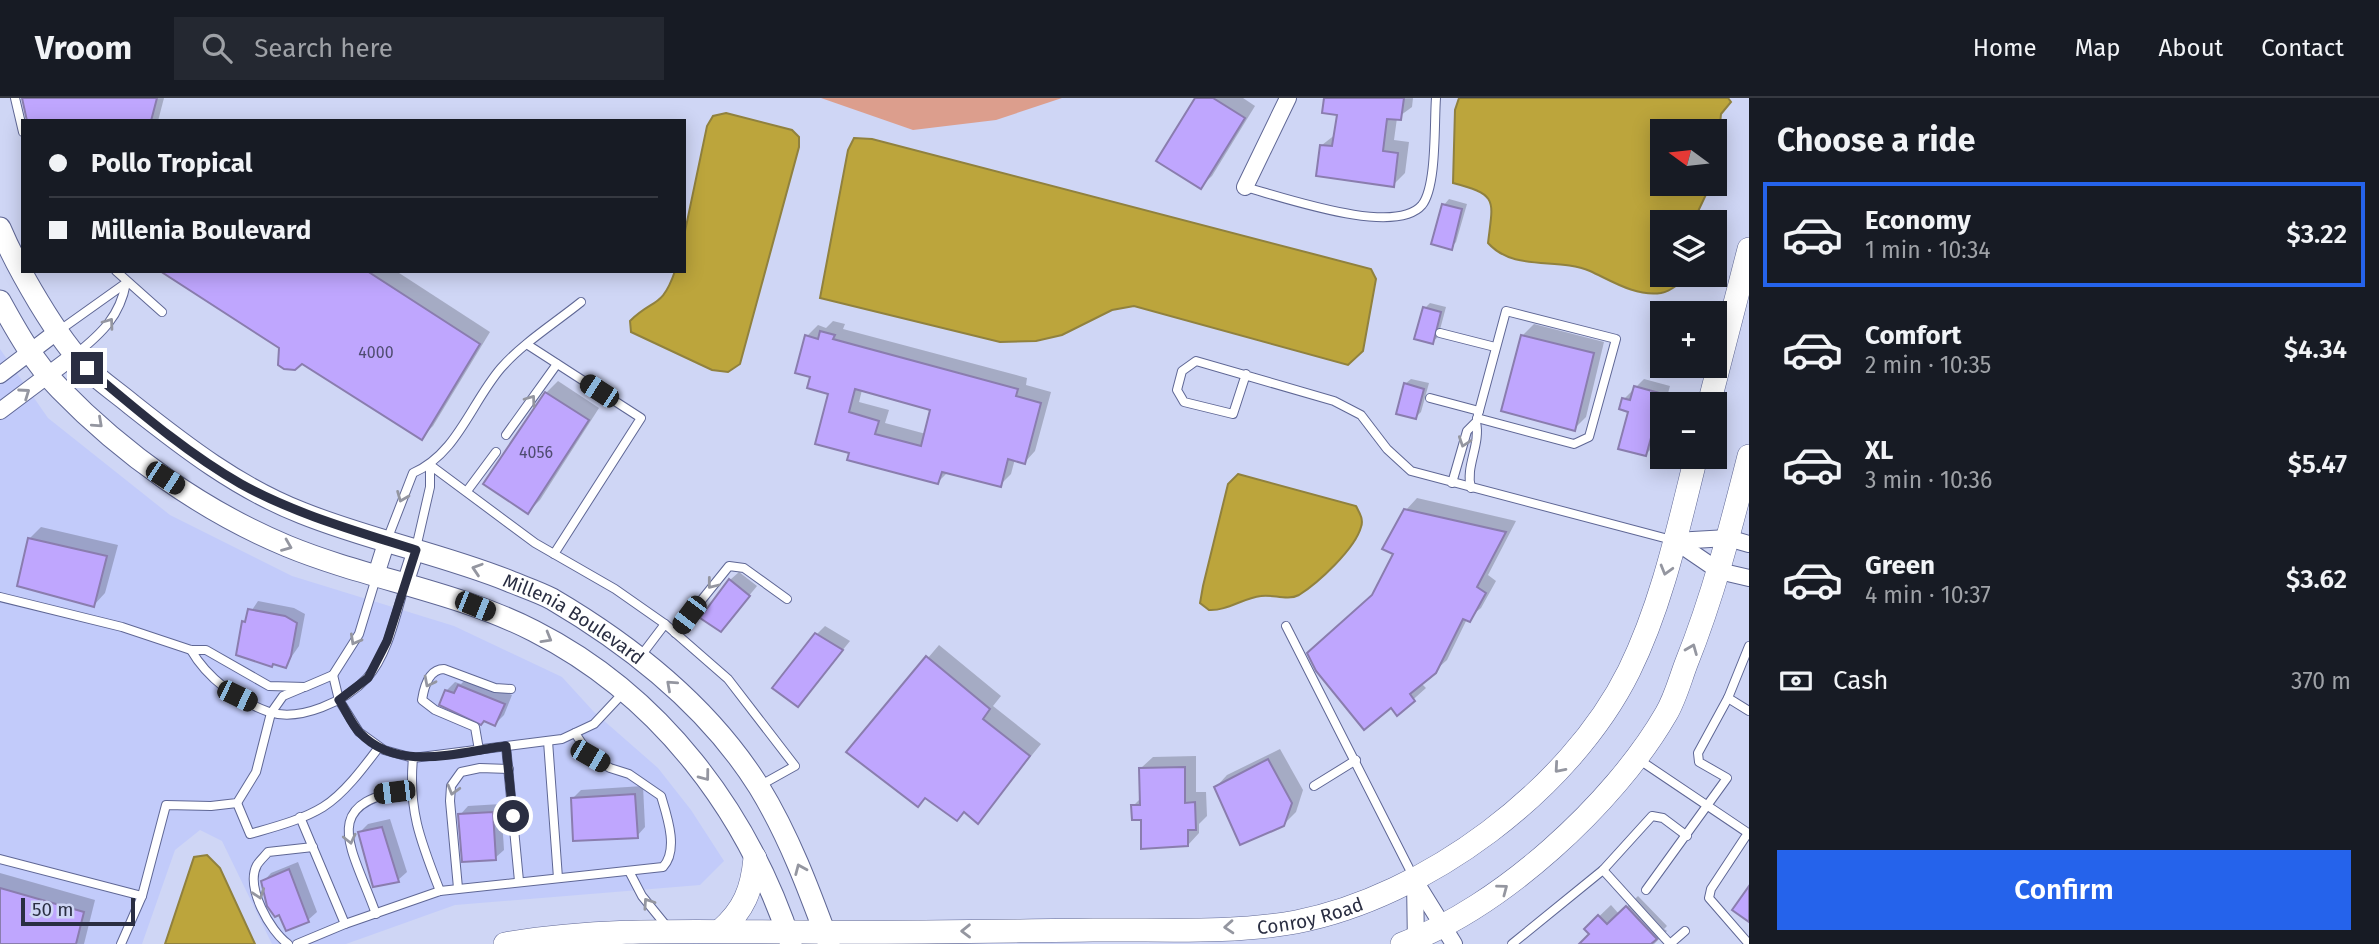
<!DOCTYPE html>
<meta charset="utf-8">
<style>
body{margin:0;font-family:"Fira Sans",sans-serif;background:#242831;color:#f1f3f6;height:100vh;display:flex;flex-direction:column;font-size:26px;white-space:nowrap}
*{box-sizing:border-box;margin:0}
p{font-size:23px;color:#9ea1a6}
.icon{flex:none;width:38px;height:38px;fill:none;stroke:currentColor;stroke-width:2;stroke-linecap:round;stroke-linejoin:round}
.map{position:relative;flex:1;overflow:hidden}
.side{display:flex;flex-direction:column;background:#171b24;width:630px}
.side>*{flex:none}
.top-card{position:absolute;left:21px;top:21px;width:665px;height:154px;border-radius:0px;box-shadow:0 4px 18px #0003;display:grid;align-content:center;height:154px;padding:0 28px;background:#171b24}
.needle{width:46px;rotate:285deg}
.buttons{position:absolute;left:1650px;top:21px;display:grid;gap:14px}
.buttons a{display:grid;place-items:center;width:77px;height:77px;border-radius:0px;background:#171b24;box-shadow:0 4px 18px #0003;font-size:35px}
.scale{position:absolute;left:21px;bottom:18px;width:114px;box-sizing:border-box;padding-left:7px;border:4px solid #2a2e42;border-top:0;font-size:19px;line-height:24px;white-space:nowrap;color:#2a2e42;-webkit-text-stroke:5px #cfd6f5;paint-order:stroke}
.end{position:absolute;width:32px;height:32px;margin:-16px;border:9px solid #2a2e42;background:#fff;box-shadow:0 0 0 4px #fff}
.from{border-radius:50%}
.car{position:absolute;width:21px;height:42px;margin:-21px -10px;border-radius:9px;box-shadow:0 0 5px 2px #0007;background:linear-gradient(#222 24%,#8ab4d8 0 40%,#222 0 76%,#8ab4d8 0 86%,#222 0)}
.top-card b{display:flex;align-items:center;gap:24px;height:66px;font-size:26px}
.top-card b+b{border-top:2px solid #363941}
.top-card i{width:18px;height:18px;background:#f1f3f6}
ul{padding:0;list-style:none}
li{display:flex;align-items:center;gap:21px;height:105px;margin:0 14px 10px;padding:0 14px;border:4px solid transparent;border-radius:0px}
li div{flex:1}
li b{display:block;font-size:26px}
li em{font-style:normal;font-weight:600}
li.selected{border-color:#2563eb}
li>.icon{width:63px;height:63px;stroke-width:1.5}
h2{padding:0 28px;font-size:32px;line-height:84px}
.pay{display:flex;align-items:center;gap:18px;height:77px;padding:0 28px;font-size:26px}
.pay p{margin-inline-start:auto}
.action{display:flex;gap:14px;margin-top:auto;padding:14px 28px}
.action a{flex:1;height:80px;border-radius:0px;background:#2563eb;color:#fff;font-size:28px;font-weight:600;line-height:80px;text-align:center}
header{display:flex;align-items:center;gap:42px;box-sizing:border-box;height:98px;padding:0 35px;background:#171b24;border-bottom:2px solid #363941}
header strong{font-size:33px}
nav{display:flex;gap:38px;margin-inline-start:auto;font-size:24px}
.search{width:490px;height:63px;background:#242831;display:flex;align-items:center;gap:18px;box-sizing:border-box;padding:0 24px;border-radius:0px;color:#9ea1a6;font-size:26px}
main{display:flex;flex:1;min-height:0}
.map>svg:first-child{display:block}
.built{fill:#c2cbfa}
.green{fill:#dc9e8d}
.water{fill:#bca53c;stroke:#90813e;stroke-width:2}
.shadow{fill:#0003;fill-rule:evenodd}
.building{fill:#bfa6fe;stroke:#8a7dae;stroke-width:2;fill-rule:evenodd}
.lines{fill:none;stroke-linecap:round;stroke-linejoin:round}
.service-casing{stroke:#5f6795;stroke-width:10}
.minor-casing{stroke:#5f6795;stroke-width:18}
.tertiary-casing{stroke:#5f6795;stroke-width:23}
.secondary-casing{stroke:#5f6795;stroke-width:24}
.service{stroke:#fff;stroke-width:8}
.minor{stroke:#fff;stroke-width:16}
.tertiary{stroke:#fff;stroke-width:21}
.secondary{stroke:#fff;stroke-width:23}
.oneway{stroke:#9496a0}
.route{stroke:#2a2e42;stroke-width:9}
.labels{text-anchor:middle;stroke-width:5;stroke-linejoin:round;paint-order:stroke}
.number-label{font-size:16px;fill:#4f4c71}
.street-label{font-size:19px;fill:#2a2e42;stroke:#cfd6f5}
</style>
<header>
<strong>Vroom</strong>
<div class="search"><svg class="icon" aria-label="search" viewBox="0 0 24 24"><circle cx="10" cy="10" r="6"/><path d="M15 15l6 6"/></svg>Search here</div>
<nav><a>Home</a><a>Map</a><a>About</a><a>Contact</a></nav>
</header>
<main>
<div class="map">
<svg width="1749" height="846" viewBox="0 0 1749 846">
<rect width="100%" height="100%" fill="#cfd6f5"/>
<polygon class="built" points="0,251 48,320 170,417 292,478 454,528 562,579 594,614 658,670 691,712 724,763 700,787 455,807 346,846 272,846 222,743 200,732 175,752 142,846 0,846"/>
<polygon class="green" points="821,0 1062,0 996,22 913,32"/>
<g class="water">
<path d="M 1459,0 L 1728,0 L 1731,4 L 1721,16 L 1715,77 L 1715,33 L 1662,33 L 1662,86 L 1711,86 L 1693,124 L 1662,124 L 1662,177 L 1686,177 C 1681,185 1671,193 1661,195 C 1636,199 1610,182 1590,173 C 1557,159 1514,174 1488,145 C 1493,102 1499,97 1453,85 L 1455,12 Z"/>
<path d="M 726,15 L 792,32 L 799,39 L 799,49 L 740,266 L 728,274 L 712,272 L 631,234 L 630,223 C 653,200 662,211 675,173 L 684,173 L 684,138 L 707,28 L 713,18 Z"/>
<polygon points="854,40 872,41 1371,171 1376,181 1363,253 1348,267 1134,208 1112,212 1062,237 1036,243 1000,244 820,200 848,52"/>
<path d="M 1238,376 L 1356,408 C 1359,414 1364,421 1361,429 C 1355,451 1318,485 1299,497 C 1287,503 1273,496 1261,498 C 1243,500 1227,513 1209,512 L 1200,505 L 1203,488 L 1228,386 Z"/>
<polygon points="207,757 220,770 255,846 165,846 194,759"/>
</g>
<g class="shadow">
<polygon points="23,0 164,0 158,23 30,23"/>
<polygon points="1197,0 1243,0 1255,8 1212,78 1200,89"/>
<polygon points="1326,0 1413,0 1412,9 1397,20 1394,42 1409,44 1405,75 1393,87 1322,47 1336,36 1339,15"/>
<polygon points="1449,101 1467,106 1456,144 1451,150 1444,107"/>
<polygon points="163,173 396,173 490,234 433,328 421,340"/>
<polygon points="1430,205 1446,209 1438,239 1432,244 1425,210"/>
<path d="M 833,223 L 845,226 L 843,231 L 1027,280 L 1026,287 L 1051,294 L 1035,353 L 1025,364 L 1015,361 L 1011,376 L 1000,387 L 948,374 L 938,384 L 851,354 L 830,295 L 813,278 L 807,238 L 818,227 L 826,230 ZM 862,292 L 933,311 L 926,336 L 885,325 L 889,312 L 859,304 Z"/>
<polygon points="1534,226 1604,244 1586,319 1574,331 1522,238"/>
<polygon points="1411,281 1429,285 1421,314 1416,319 1405,286"/>
<polygon points="1644,281 1670,288 1665,306 1662,306 1654,348 1646,356 1624,301"/>
<polygon points="558,283 599,310 540,402 528,414 546,295"/>
<polygon points="1417,400 1516,423 1488,477 1496,483 1481,510 1467,521 1447,562 1421,585 1426,590 1397,616 1375,495 1395,455 1406,412"/>
<polygon points="41,429 118,447 105,495 94,507 30,440"/>
<polygon points="739,474 757,488 721,532 730,482"/>
<polygon points="258,503 294,510 305,516 299,548 285,568 274,565 272,567 244,524"/>
<polygon points="825,528 850,543 798,607 817,536"/>
<polygon points="939,547 1001,598 993,608 1041,646 978,723 965,713 926,699 848,654"/>
<polygon points="468,579 512,597 504,617 495,626 446,593 455,584 461,586"/>
<polygon points="1280,651 1303,692 1296,714 1283,727 1216,689 1227,677"/>
<polygon points="1196,658 1196,694 1206,694 1207,718 1199,726 1199,735 1188,747 1142,721 1133,708 1142,699 1141,670 1153,659"/>
<polygon points="643,688 645,729 637,738 573,700 581,692"/>
<polygon points="501,706 504,752 495,760 460,717 468,708"/>
<polygon points="390,721 407,774 398,782 360,734 368,726"/>
<polygon points="298,764 317,814 308,822 287,831 263,784 271,775"/>
<polygon points="0,775 95,802 84,846 0,846"/>
<polygon points="1638,798 1667,828 1664,831 1667,833 1654,846 1581,846 1591,836 1586,831 1611,807 1619,816"/>
</g>
<g class="building">
<polygon points="22,0 157,0 151,23 27,23"/>
<polygon points="1195,0 1213,0 1245,20 1201,91 1156,63"/>
<polygon points="1324,0 1404,0 1401,22 1387,21 1383,53 1398,55 1394,89 1316,78 1320,47 1332,48 1337,17 1322,15"/>
<polygon points="1442,106 1462,111 1452,152 1431,146"/>
<polygon points="160,173 367,173 480,246 422,342 302,266 295,272 284,271 278,267 279,250"/>
<polygon points="1423,209 1441,214 1433,246 1414,241"/>
<path d="M 820,233 L 835,237 L 833,241 L 1018,291 L 1016,298 L 1041,305 L 1025,366 L 1008,361 L 1001,389 L 942,374 L 938,386 L 847,362 L 849,355 L 815,346 L 828,296 L 807,290 L 810,279 L 795,275 L 805,237 L 818,241 ZM 855,291 L 930,312 L 921,348 L 875,336 L 879,323 L 849,314 Z"/>
<polygon points="1521,237 1594,255 1575,333 1501,313"/>
<polygon points="1404,285 1424,291 1416,321 1396,316"/>
<polygon points="1634,288 1663,296 1646,358 1618,351 1628,314 1619,311 1622,300 1630,302"/>
<polygon points="545,294 589,322 528,416 483,386"/>
<polygon points="1404,411 1506,434 1477,489 1486,495 1470,524 1463,521 1436,575 1410,596 1415,603 1397,618 1391,610 1364,632 1316,573 1307,555 1372,497 1393,456 1382,451"/>
<polygon points="28,440 107,458 94,509 17,488"/>
<polygon points="729,481 750,498 721,534 700,520"/>
<polygon points="248,511 285,518 297,525 291,558 286,570 273,566 272,569 236,557 242,523 245,524"/>
<polygon points="815,535 843,552 798,609 772,590"/>
<polygon points="926,558 990,611 983,621 1030,658 978,726 964,714 957,723 925,700 918,709 846,654"/>
<polygon points="458,587 505,606 495,628 484,623 481,627 439,607 445,592 454,595"/>
<polygon points="1268,661 1292,705 1284,728 1240,747 1214,689"/>
<polygon points="1185,669 1185,705 1195,704 1196,732 1188,732 1188,748 1141,751 1141,722 1132,722 1131,707 1140,707 1139,670"/>
<polygon points="635,696 638,740 573,743 571,700"/>
<polygon points="493,714 496,762 462,764 458,716"/>
<polygon points="382,729 399,784 373,789 358,734"/>
<polygon points="289,771 309,824 286,833 279,817 275,819 267,808 261,783"/>
<polygon points="1749,788 1749,824 1732,812"/>
<polygon points="0,790 84,814 76,846 0,846"/>
<polygon points="1626,808 1657,841 1651,846 1579,846 1589,836 1584,831 1598,817 1607,826"/>
</g>
<g class="lines">
<defs>
<g id="service">
<polyline points="15,0 23,34"/>
<path d="M 1245,89 C 1283,99 1395,139 1422,107 C 1437,88 1434,25 1436,0"/>
<polyline points="116,173 162,214"/>
<polyline points="60,232 126,185"/>
<polyline points="1440,235 1495,249"/>
<polyline points="528,247 641,320 554,456"/>
<path d="M 76,256 C 102,235 120,218 126,185"/>
<polyline points="1246,276 1233,316 1184,304 1177,292 1182,273 1196,263 1334,303 1361,317 1387,351 1411,373 1672,442"/>
<polyline points="1430,300 1479,313 1478,316"/>
<polyline points="1477,320 1574,346 1589,339 1616,241 1506,213 1479,313"/>
<polyline points="506,337 557,266"/>
<polyline points="430,367 535,445 615,491 665,526"/>
<path d="M 1452,385 L 1467,333 L 1476,324 C 1481,347 1465,368 1471,390"/>
<polyline points="467,393 496,354"/>
<path d="M 387,442 L 413,375 C 457,356 471,305 501,270 C 523,245 555,225 581,204"/>
<polyline points="416,450 430,389 430,367"/>
<polyline points="0,499 122,529 191,552 206,552 269,588 305,589 333,577 359,536 376,480"/>
<polyline points="1286,528 1414,780"/>
<polyline points="675,535 729,468 744,470 787,501"/>
<polyline points="1749,548 1728,600 1749,613"/>
<path d="M 191,552 C 207,580 238,603 269,614 C 300,624 346,603 367,580 C 388,557 396,516 405,486"/>
<polyline points="640,559 665,526 728,581 795,668 761,687"/>
<polyline points="333,577 339,602 359,634 384,652 413,660 562,641 594,626 624,594"/>
<polyline points="548,643 558,780"/>
<polyline points="506,648 519,783"/>
<path d="M 479,652 L 475,629 L 435,612 L 422,602 C 424,589 429,571 444,571 L 495,590 L 511,591"/>
<path d="M 413,660 C 408,713 421,744 440,793"/>
<polyline points="1638,661 1748,735 1711,791 1709,800 1749,846"/>
<polyline points="1314,688 1356,662"/>
<path d="M 237,705 L 250,736 C 274,729 302,722 323,709 C 344,696 364,669 379,649"/>
<path d="M 300,719 L 345,826 L 440,793 L 663,769 C 679,752 667,718 661,698 L 629,676 L 610,670 L 590,658 L 575,635"/>
<polyline points="0,761 142,798"/>
<polyline points="1603,772 1670,846"/>
<polyline points="630,775 642,798 668,830"/>
<polyline points="458,790 450,703 451,688 461,674 480,670 509,671"/>
<polyline points="1646,792 1727,680 1699,664 1698,655 1728,600"/>
<path d="M 376,816 C 354,753 314,703 410,692"/>
<polyline points="121,846 142,798 166,707 211,708 237,705 256,674 271,615 283,598 302,590"/>
<path d="M 288,846 C 270,833 245,789 257,767 C 260,762 265,758 268,754 L 313,749"/>
<polyline points="297,846 345,826"/>
<polyline points="1512,846 1603,772 1652,718 1663,720 1687,738"/>
<polyline points="1670,846 1685,833"/>
</g>
<g id="minor">
<polyline points="1245,89 1288,0"/>
<polyline points="0,277 59,232"/>
<polyline points="0,313 76,256"/>
<polyline points="1675,443 1719,473 1749,480"/>
<polyline points="1675,443 1728,440 1749,446"/>
<polyline points="376,477 387,442"/>
<polyline points="405,486 416,452"/>
<polyline points="1415,783 1454,846"/>
<polyline points="1415,783 1416,846"/>
</g>
<g id="tertiary">
<path id="s1" d="M 0,130 C 17,170 57,241 88,271 C 101,284 118,295 132,307 C 185,349 238,390 302,415 C 369,442 442,456 509,483 C 523,489 539,494 552,501 C 632,548 709,609 759,689 C 789,738 809,792 829,846"/>
<path d="M 0,203 C 17,234 35,266 60,291 C 123,356 203,413 287,448 C 367,481 456,493 534,533 C 660,597 748,714 791,846"/>
</g>
<g id="secondary">
<polyline points="1709,306 1749,151"/>
<path d="M 720,833 C 744,812 752,792 755,760"/>
<path id="s2" d="M 505,846 C 603,829 703,834 802,834 C 899,835 996,833 1093,832 C 1160,831 1230,836 1296,824 C 1426,799 1570,692 1629,573 C 1662,506 1678,431 1696,359"/>
<path d="M 1402,846 C 1500,810 1614,706 1666,616 C 1675,601 1680,582 1686,566 C 1713,499 1731,429 1749,358"/>
</g>
</defs>
<use href="#service" class="service-casing"/>
<use href="#minor" class="minor-casing"/>
<use href="#tertiary" class="tertiary-casing"/>
<use href="#secondary" class="secondary-casing"/>
<use href="#service" class="service"/>
<use href="#minor" class="minor"/>
<use href="#tertiary" class="tertiary"/>
<use href="#secondary" class="secondary"/>
</g>
<defs><path id="oneway-chevron" d="M-2-3.5L2.5 0L-2 3.5" fill="none" stroke-width="1.6" stroke-linecap="round" stroke-linejoin="round" transform="scale(1.75)"/></defs>
<g class="oneway">
<use href="#oneway-chevron" transform="translate(109 225) rotate(-54)"/>
<use href="#oneway-chevron" transform="translate(25 295) rotate(-35)"/>
<use href="#oneway-chevron" transform="translate(531 302) rotate(-54)"/>
<use href="#oneway-chevron" transform="translate(98 325) rotate(42)"/>
<use href="#oneway-chevron" transform="translate(1464 344) rotate(109)"/>
<use href="#oneway-chevron" transform="translate(402 399) rotate(112)"/>
<use href="#oneway-chevron" transform="translate(287 448) rotate(22)"/>
<use href="#oneway-chevron" transform="translate(477 471) rotate(-162)"/>
<use href="#oneway-chevron" transform="translate(1666 472) rotate(106)"/>
<use href="#oneway-chevron" transform="translate(712 486) rotate(128)"/>
<use href="#oneway-chevron" transform="translate(547 540) rotate(30)"/>
<use href="#oneway-chevron" transform="translate(355 542) rotate(119)"/>
<use href="#oneway-chevron" transform="translate(1692 551) rotate(-68)"/>
<use href="#oneway-chevron" transform="translate(429 584) rotate(117)"/>
<use href="#oneway-chevron" transform="translate(671 587) rotate(-138)"/>
<use href="#oneway-chevron" transform="translate(1559 670) rotate(131)"/>
<use href="#oneway-chevron" transform="translate(705 678) rotate(53)"/>
<use href="#oneway-chevron" transform="translate(453 692) rotate(106)"/>
<use href="#oneway-chevron" transform="translate(350 741) rotate(77)"/>
<use href="#oneway-chevron" transform="translate(800 771) rotate(-113)"/>
<use href="#oneway-chevron" transform="translate(1503 791) rotate(-37)"/>
<use href="#oneway-chevron" transform="translate(259 796) rotate(71)"/>
<use href="#oneway-chevron" transform="translate(648 805) rotate(-124)"/>
<use href="#oneway-chevron" transform="translate(1229 829) rotate(176)"/>
<use href="#oneway-chevron" transform="translate(966 833) rotate(179)"/>
</g>
<g class="lines">
<path class="route" d="M 87,270 C 136,311 185,354 241,386 C 295,416 356,433 416,452 L 387,543 L 368,580 L 339,602 C 346,612 351,626 360,635 C 398,675 459,654 506,648 L 513,718"/>
</g>
<g class="labels">
<g class="number-label">
<text x="376" y="260">4000</text>
<text x="536" y="360">4056</text>
</g>
<g class="street-label">
<text dy="7" stroke="none"><textPath href="#s1" startOffset="719">Millenia Boulevard</textPath></text>
<text dy="7" stroke="none"><textPath href="#s2" startOffset="807">Conroy Road</textPath></text>
</g>
</g>
</svg>
<div class="buttons">
<a><svg class="needle" viewBox="-14 -14 28 28"><path d="M0-13l5 13h-10z" fill="#e53935"/><path d="M0 13l5-13h-10z" fill="#9ea1a6"/></svg></a>
<a><svg class="icon" aria-label="layers" viewBox="0 0 24 24"><path d="M12 4l9 5-9 5-9-5zM3 14l9 5 9-5"/></svg></a>
<a>+</a>
<a>−</a>
</div>
<div class="scale">50 m</div>
<i class="end from" style="left:513px;top:718px"></i>
<i class="end" style="left:87px;top:270px"></i>
<i class="car" style="left:599px;top:293px;rotate:303deg"></i>
<i class="car" style="left:165px;top:380px;rotate:123deg"></i>
<i class="car" style="left:475px;top:508px;rotate:112deg"></i>
<i class="car" style="left:689px;top:517px;rotate:217deg"></i>
<i class="car" style="left:237px;top:598px;rotate:116deg"></i>
<i class="car" style="left:590px;top:658px;rotate:120deg"></i>
<i class="car" style="left:394px;top:694px;rotate:263deg"></i>
<div class="top-card">
<b><i class="from"></i>Pollo Tropical</b>
<b><i></i>Millenia Boulevard</b>
</div>
</div>
<section class="side">
<h2>Choose a ride</h2>
<ul>
<li class="selected"><svg class="icon" aria-label="car" viewBox="0 0 24 24"><path d="M5 17H2v-5l4-1 3-4h7l3 4 3 1v5h-3M9 17h6M6 11h13"/><circle cx="7" cy="17" r="2"/><circle cx="17" cy="17" r="2"/></svg><div><b>Economy</b><p>1 min · 10:34</p></div><em>$3.22</em></li>
<li><svg class="icon" aria-label="car" viewBox="0 0 24 24"><path d="M5 17H2v-5l4-1 3-4h7l3 4 3 1v5h-3M9 17h6M6 11h13"/><circle cx="7" cy="17" r="2"/><circle cx="17" cy="17" r="2"/></svg><div><b>Comfort</b><p>2 min · 10:35</p></div><em>$4.34</em></li>
<li><svg class="icon" aria-label="car" viewBox="0 0 24 24"><path d="M5 17H2v-5l4-1 3-4h7l3 4 3 1v5h-3M9 17h6M6 11h13"/><circle cx="7" cy="17" r="2"/><circle cx="17" cy="17" r="2"/></svg><div><b>XL</b><p>3 min · 10:36</p></div><em>$5.47</em></li>
<li><svg class="icon" aria-label="car" viewBox="0 0 24 24"><path d="M5 17H2v-5l4-1 3-4h7l3 4 3 1v5h-3M9 17h6M6 11h13"/><circle cx="7" cy="17" r="2"/><circle cx="17" cy="17" r="2"/></svg><div><b>Green</b><p>4 min · 10:37</p></div><em>$3.62</em></li>
</ul>
<div class="pay"><svg class="icon" aria-label="cash" viewBox="0 0 24 24"><path d="M3 7h18v10H3z"/><circle cx="12" cy="12" r="2"/></svg>Cash<p>370 m</p></div>
<div class="action"><a>Confirm</a></div>
</section>
</main>
